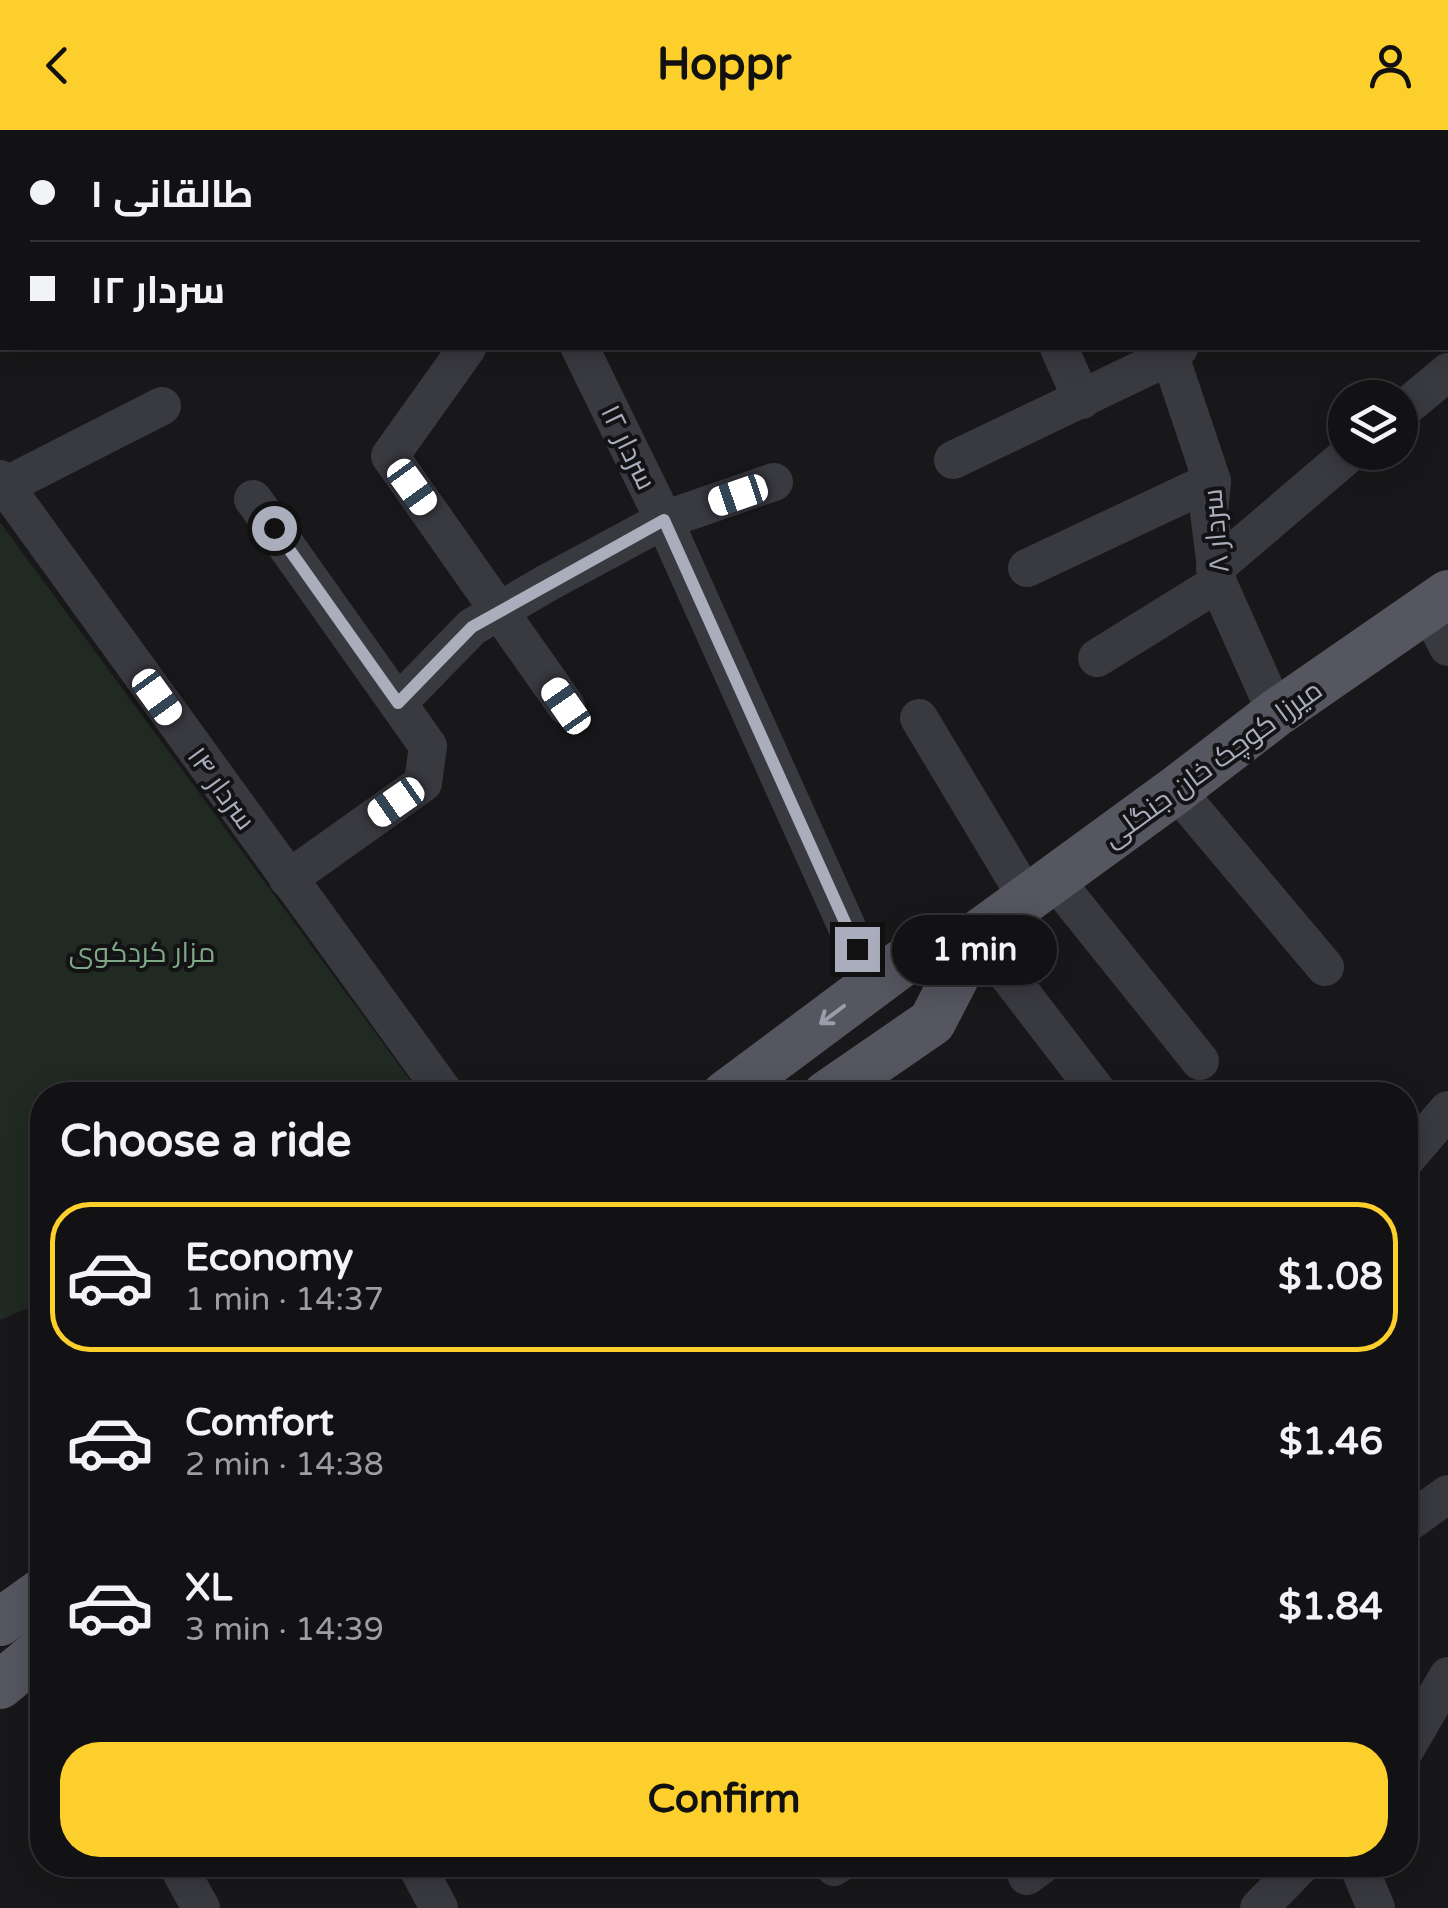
<!DOCTYPE html>
<meta charset="utf-8">
<style>
body{margin:0;font-family:"Varela Round",Cairo,sans-serif;background:#1b1b1d;color:#f1f3f6;height:100vh;display:flex;flex-direction:column;font-size:38px;white-space:nowrap}
*{box-sizing:border-box;margin:0}
p{font-size:32px;color:#9c9ea0}
.icon{flex:none;width:55px;height:55px;fill:none;stroke:currentColor;stroke-width:2;stroke-linecap:round;stroke-linejoin:round}
.map{position:relative;flex:1;overflow:hidden}
.panel{position:absolute;left:30px;top:952px;width:1388px;height:795px;display:flex;flex-direction:column;background:#121214;border-radius:40px;box-shadow:0 5px 25px #0003,0 0 0 2px #313234}
.panel>*{flex:none}
.hud{position:absolute;left:0px;top:0px;width:1450px;height:220px;box-shadow:0 5px 25px #0003,0 0 0 2px #313234;display:grid;align-content:center;height:220px;padding:0 30px;background:#121214}
.fabs{position:absolute;left:1328px;top:250px;display:grid;gap:20px}
.fabs a{display:grid;place-items:center;width:90px;height:90px;border-radius:50%;background:#121214;box-shadow:0 5px 25px #0003,0 0 0 2px #313234;font-size:50px}
.end{position:absolute;width:45px;height:45px;margin:-22px;border:12px solid #aaadbb;background:#111;box-shadow:0 0 0 5px #111}
.from{border-radius:50%}
.bubble{position:absolute;height:70px;border-radius:35px;background:#121214;box-shadow:0 5px 25px #0003,0 0 0 2px #313234;font-size:32px;font-weight:700;line-height:70px;text-align:center}
.car{position:absolute;width:30px;height:60px;margin:-30px -15px;border-radius:12px;box-shadow:0 0 8px 2px #0007;background:linear-gradient(#fff 24%,#345 0 40%,#fff 0 76%,#345 0 86%,#fff 0)}
.hud b{display:flex;align-items:center;gap:35px;height:95px;font-size:38px}
.hud b+b{border-top:2px solid #313234}
.hud i{width:25px;height:25px;background:#f1f3f6}
ul{padding:0;list-style:none}
li{display:flex;align-items:center;gap:30px;height:150px;margin:0 20px 15px;padding:0 10px;border:5px solid transparent;border-radius:40px}
li div{flex:1}
li b{display:block;font-size:38px}
li em{font-style:normal;font-weight:700}
li.on{border-color:#fdcf2d}
li>.icon{width:90px;height:90px;stroke-width:1.5}
h2{padding:0 30px;font-size:45px;line-height:120px}
.action{display:flex;gap:20px;margin-top:auto;padding:20px 30px}
.action a{flex:1;height:115px;border-radius:40px;background:#fdcf2d;color:#111;font-size:40px;font-weight:700;line-height:115px;text-align:center}
header{display:flex;justify-content:space-between;align-items:center;height:130px;padding:0 30px;background:#fdcf2d;color:#111;font-size:45px;font-weight:700}
.map>svg:first-child{display:block}
.green{fill:#202922}
.lines{fill:none;stroke-linecap:round;stroke-linejoin:round}
.minor{stroke:#393940;stroke-width:38}
.major{stroke:#55565f;stroke-width:48}
.oneway{stroke:#999ca9}
.route{stroke:#aaadbb;stroke-width:12}
.labels{text-anchor:middle;stroke-width:8;stroke-linejoin:round;paint-order:stroke}
.street-label{font-size:28px;fill:#aaadbb;stroke:#131315}
.park-label{font-size:28px;fill:#7fa786;stroke:#131315}
</style>
<header><svg class="icon" aria-label="back" viewBox="0 0 24 24"><path d="M15 5l-7 7 7 7"/></svg>Hoppr<svg class="icon" aria-label="person" viewBox="0 0 24 24"><circle cx="12" cy="8" r="4"/><path d="M4 21q1-7 8-7t8 7"/></svg></header>
<div class="map">
<svg width="1448" height="1778" viewBox="0 0 1448 1778">
<rect width="100%" height="100%" fill="#18181a"/>
<polygon class="green" points="0,392 421,965 42,965 42,1172 0,1190"/>
<g class="lines">
<g class="minor">
<polyline points="466,0 467,2"/>
<polyline points="1135,2 1141,0"/>
<polyline points="1448,183 1448,184"/>
<polyline points="0,202 2,201"/>
<polyline points="467,218 390,326 566,576"/>
<polyline points="580,218 664,390 873,855"/>
<polyline points="1059,218 1082,270"/>
<polyline points="1179,218 1170,226 1212,351 1209,382 1218,453 1276,583"/>
<polyline points="1400,282 1448,242"/>
<polyline points="953,330 1170,226"/>
<polyline points="0,349 446,965"/>
<polyline points="5,356 162,276"/>
<polyline points="253,369 428,616 423,653 288,749"/>
<polyline points="1027,438 1212,351"/>
<polyline points="1215,438 1351,322"/>
<polyline points="1428,478 1448,517"/>
<polyline points="1097,528 1218,453"/>
<polyline points="398,573 472,497 547,453 664,390 774,352"/>
<polyline points="919,588 1027,768"/>
<polyline points="1176,660 1325,837"/>
<polyline points="1054,749 1200,931"/>
<polyline points="977,805 1100,965"/>
<polyline points="1405,1030 1448,980"/>
<polyline points="1405,1395 1448,1364"/>
<polyline points="1405,1620 1448,1546"/>
<polyline points="177,1735 201,1778"/>
<polyline points="416,1735 439,1778"/>
<polyline points="1022,1735 1027,1746 1042,1735"/>
<polyline points="1358,1735 1376,1778"/>
<polyline points="834,1737 837,1735"/>
<polyline points="1259,1778 1301,1735"/>
</g>
<g class="major">
<polyline points="725,965 902,833 977,805 1176,660 1276,583 1448,464"/>
<polyline points="826,965 932,892 977,805"/>
<polyline points="0,1492 42,1462"/>
<polyline points="0,1555 42,1520"/>
</g>
</g>
<defs><path id="oneway-shaft" d="M-6 0H5M1.5-3L5.5 0L1.5 3" fill="none" stroke-width="1.6" stroke-linecap="round" stroke-linejoin="round" transform="scale(2.5)"/></defs>
<use class="oneway" href="#oneway-shaft" transform="translate(832 885) rotate(143)"/>
<g class="lines">
<polyline class="route" points="274,398 398,573 472,497 664,390 857,819"/>
</g>
<g class="labels">
<g class="street-label">
<text transform="translate(629 317) rotate(64)" y="10">سردار ۱۲</text>
<text transform="translate(1215 401) rotate(-95)" y="10">سردار ۸</text>
<text transform="translate(1212 633) rotate(-36)" y="10">میرزا کوچک خان جنگلی</text>
<text transform="translate(222 658) rotate(54)" y="10">سردار ۱۴</text>
</g>
<g class="park-label">
<text x="142" y="832">مزار کردکوی</text>
</g>
</g>
</svg>
<div class="fabs">
<a><svg class="icon" aria-label="layers" viewBox="0 0 24 24"><path d="M12 4l9 5-9 5-9-5zM3 14l9 5 9-5"/></svg></a>
</div>
<i class="end from" style="left:274px;top:398px"></i>
<i class="end" style="left:857px;top:819px"></i>
<div class="bubble" style="left:892px;top:785px;width:165px">1 min</div>
<i class="car" style="left:412px;top:357px;rotate:144deg"></i>
<i class="car" style="left:738px;top:365px;rotate:251deg"></i>
<i class="car" style="left:157px;top:567px;rotate:144deg"></i>
<i class="car" style="left:566px;top:576px;rotate:325deg"></i>
<i class="car" style="left:396px;top:672px;rotate:235deg"></i>
<div class="hud">
<b><i class="from"></i>طالقانی ۱</b>
<b><i></i>سردار ۱۲</b>
</div>
<section class="panel">
<h2>Choose a ride</h2>
<ul>
<li class="on"><svg class="icon" aria-label="car" viewBox="0 0 24 24"><path d="M5 17H2v-5l4-1 3-4h7l3 4 3 1v5h-3M9 17h6M6 11h13"/><circle cx="7" cy="17" r="2"/><circle cx="17" cy="17" r="2"/></svg><div><b>Economy</b><p>1 min · 14:37</p></div><em>$1.08</em></li>
<li><svg class="icon" aria-label="car" viewBox="0 0 24 24"><path d="M5 17H2v-5l4-1 3-4h7l3 4 3 1v5h-3M9 17h6M6 11h13"/><circle cx="7" cy="17" r="2"/><circle cx="17" cy="17" r="2"/></svg><div><b>Comfort</b><p>2 min · 14:38</p></div><em>$1.46</em></li>
<li><svg class="icon" aria-label="car" viewBox="0 0 24 24"><path d="M5 17H2v-5l4-1 3-4h7l3 4 3 1v5h-3M9 17h6M6 11h13"/><circle cx="7" cy="17" r="2"/><circle cx="17" cy="17" r="2"/></svg><div><b>XL</b><p>3 min · 14:39</p></div><em>$1.84</em></li>
</ul>
<div class="action"><a>Confirm</a></div>
</section>
</div>
